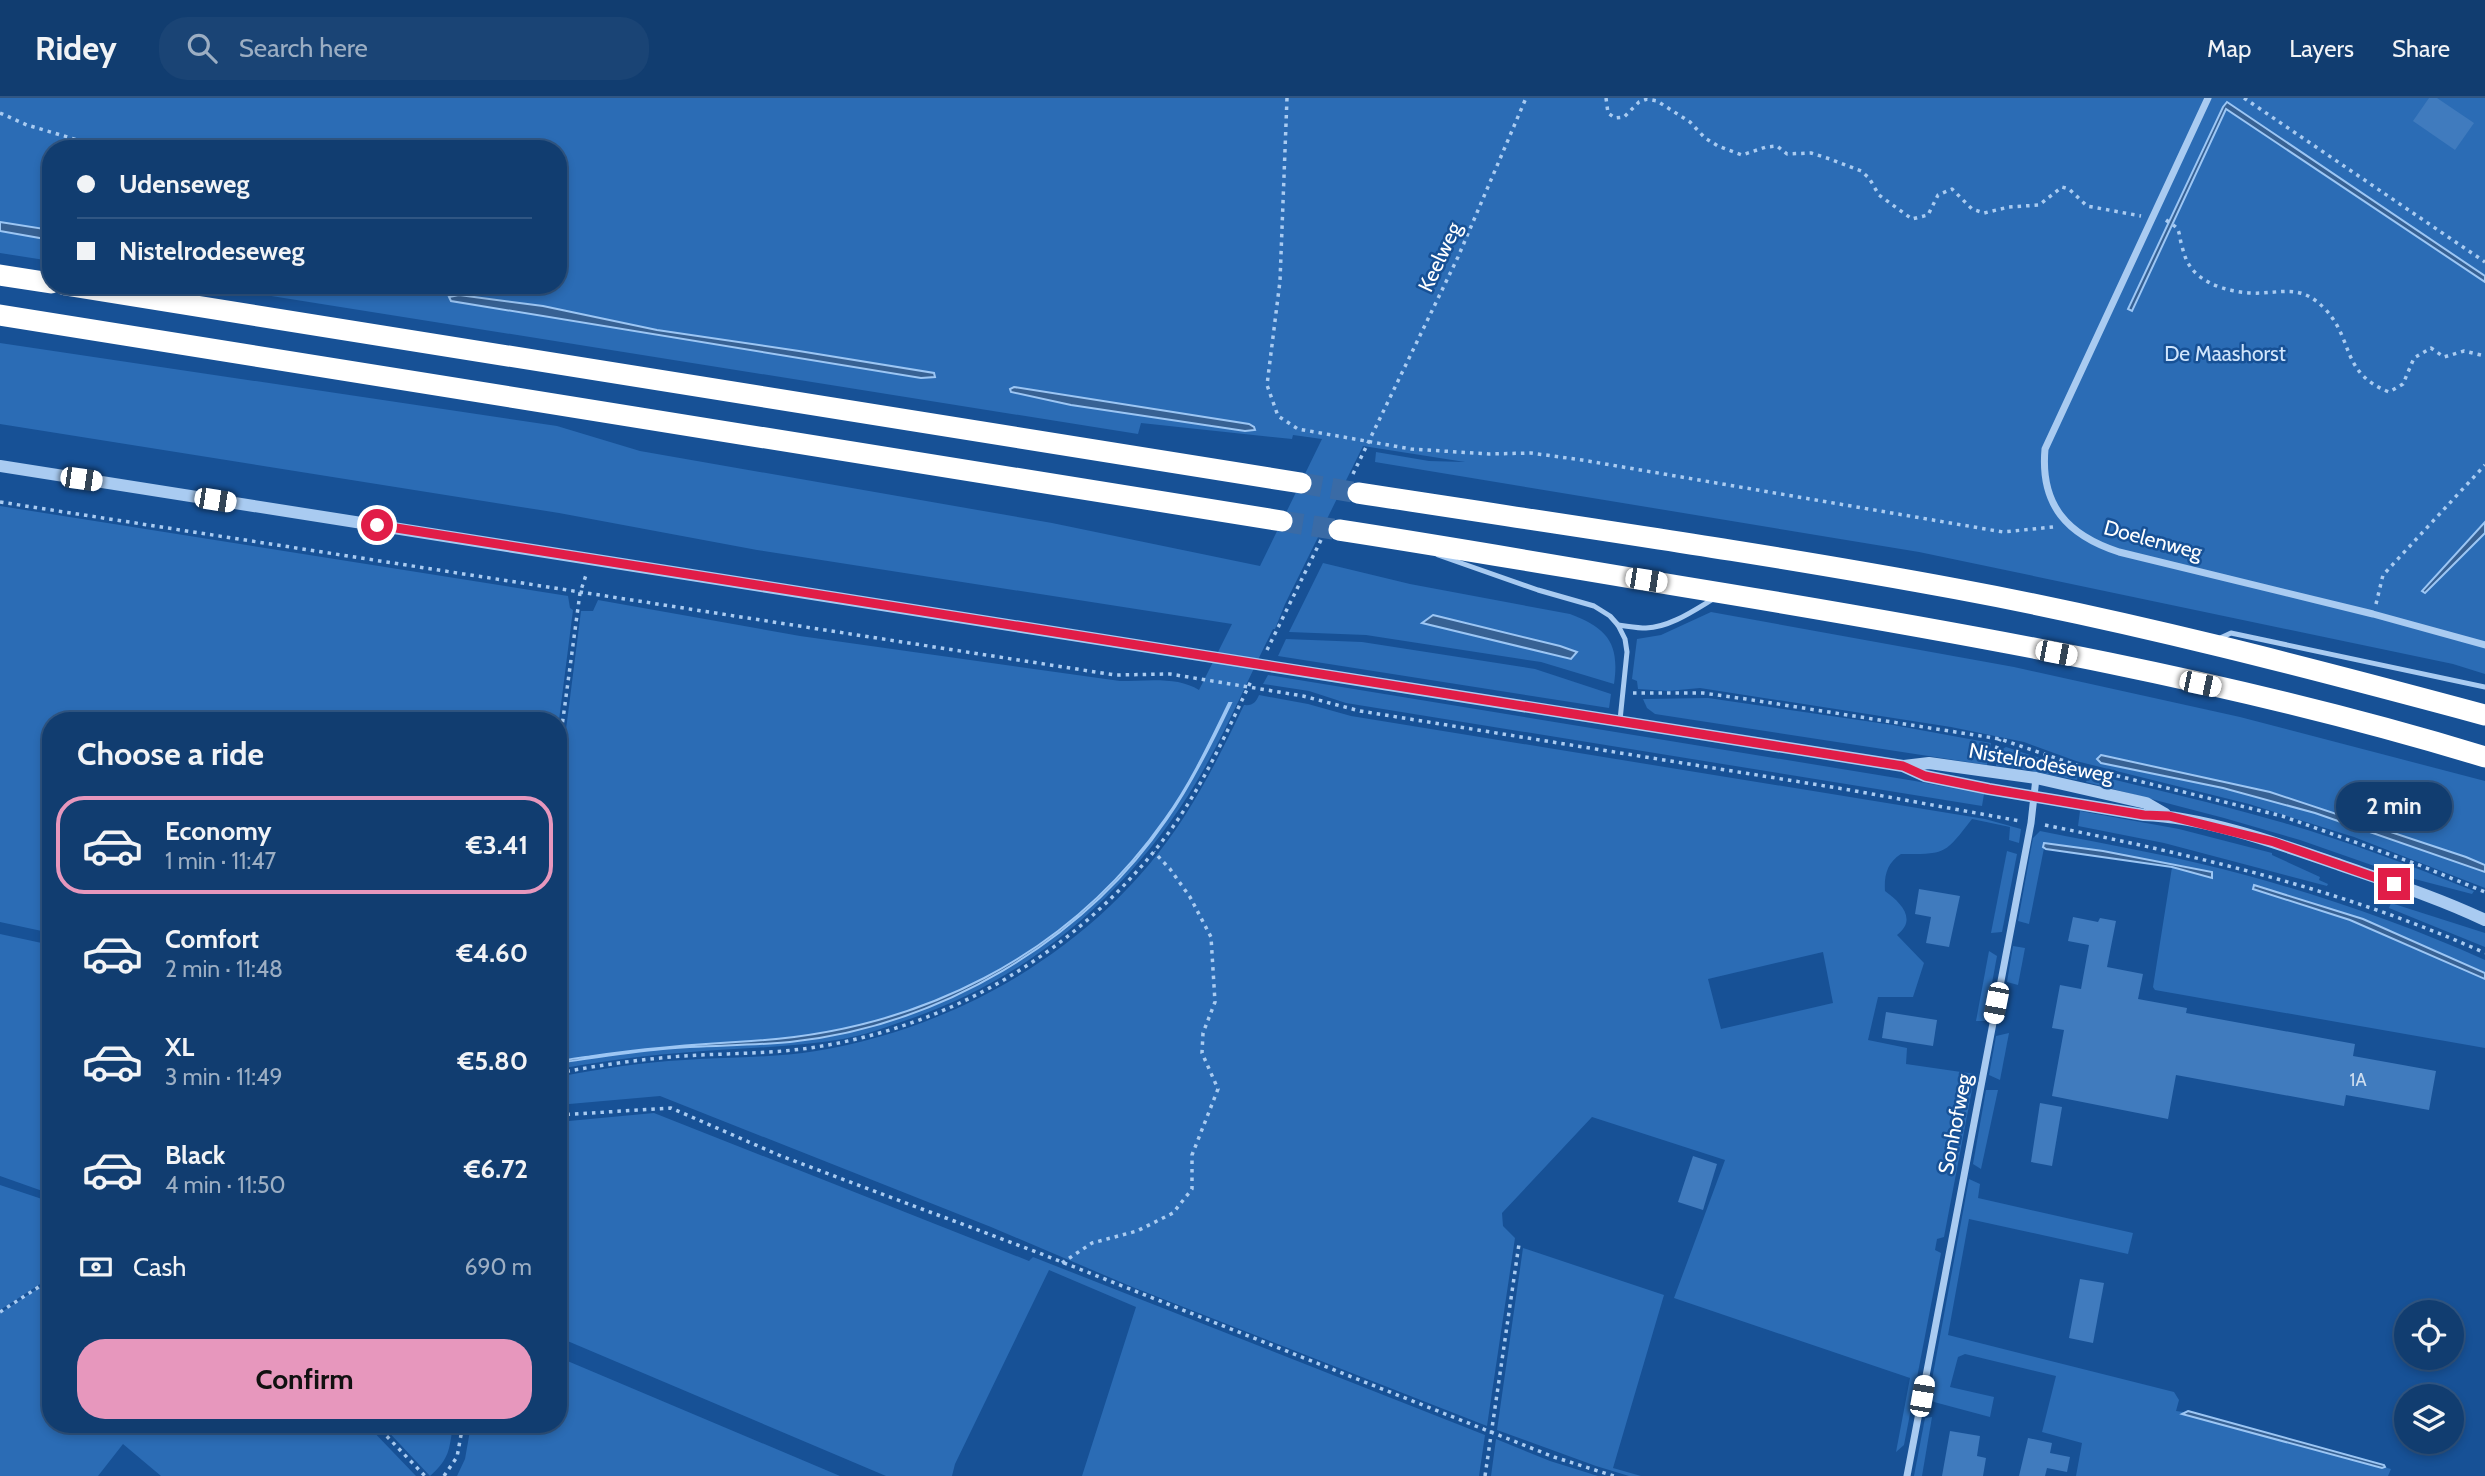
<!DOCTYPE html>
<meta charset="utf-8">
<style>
body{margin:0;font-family:Cabin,sans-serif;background:#1a4475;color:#f1f3f6;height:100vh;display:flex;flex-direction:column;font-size:26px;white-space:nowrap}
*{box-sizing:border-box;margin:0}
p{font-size:23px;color:#9caec3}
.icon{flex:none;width:38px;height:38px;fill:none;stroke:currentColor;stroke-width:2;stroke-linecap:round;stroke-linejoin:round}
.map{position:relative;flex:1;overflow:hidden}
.panel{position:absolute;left:42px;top:614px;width:525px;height:721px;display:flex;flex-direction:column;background:#113d70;border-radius:28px;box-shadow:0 4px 10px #0003,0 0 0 2px #305683}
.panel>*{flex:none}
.hud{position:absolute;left:42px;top:42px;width:525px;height:154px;border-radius:28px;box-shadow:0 4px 10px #0003,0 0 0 2px #305683;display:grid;align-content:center;height:154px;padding:0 35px;background:#113d70}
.buttons{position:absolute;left:2394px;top:1202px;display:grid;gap:14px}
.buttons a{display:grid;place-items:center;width:70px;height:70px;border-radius:50%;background:#113d70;box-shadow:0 4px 10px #0003,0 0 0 2px #305683;font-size:35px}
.end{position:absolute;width:32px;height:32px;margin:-16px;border:9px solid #e11d48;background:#fff;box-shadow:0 0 0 4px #fff}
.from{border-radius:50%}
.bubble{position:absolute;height:49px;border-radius:24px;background:#113d70;box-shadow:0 4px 10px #0003,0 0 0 2px #305683;font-size:23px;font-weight:700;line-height:49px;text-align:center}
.car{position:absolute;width:21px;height:42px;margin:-21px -10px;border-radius:9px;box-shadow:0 0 5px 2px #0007;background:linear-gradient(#fff 24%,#345 0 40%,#fff 0 76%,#345 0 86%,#fff 0)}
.hud b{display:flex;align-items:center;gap:24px;height:66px;font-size:26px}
.hud b+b{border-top:2px solid #305683}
.hud i{width:18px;height:18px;background:#f1f3f6}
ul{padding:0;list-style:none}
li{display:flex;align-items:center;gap:21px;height:98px;margin:0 14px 10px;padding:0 21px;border:4px solid transparent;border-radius:28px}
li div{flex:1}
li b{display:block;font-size:26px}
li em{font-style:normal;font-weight:700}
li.current{border-color:#e797bd}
li>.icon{width:63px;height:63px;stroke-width:1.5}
h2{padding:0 35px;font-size:32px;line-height:84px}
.pay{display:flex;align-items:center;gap:18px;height:77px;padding:0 35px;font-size:26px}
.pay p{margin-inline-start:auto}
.cta{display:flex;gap:14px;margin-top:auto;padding:14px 35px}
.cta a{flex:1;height:80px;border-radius:28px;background:#e797bd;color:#111;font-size:28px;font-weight:700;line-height:80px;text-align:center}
header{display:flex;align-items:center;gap:42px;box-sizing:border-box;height:98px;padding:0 35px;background:#113d70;border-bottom:2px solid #305683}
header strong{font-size:33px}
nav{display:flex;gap:38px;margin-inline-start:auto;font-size:24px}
.search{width:490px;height:63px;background:#1a4475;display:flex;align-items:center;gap:18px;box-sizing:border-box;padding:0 24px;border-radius:28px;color:#9caec3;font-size:26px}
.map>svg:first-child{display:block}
.green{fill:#2b6cb5;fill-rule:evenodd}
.water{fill:#376193;stroke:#9cc6f4;stroke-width:2}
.building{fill:#407bbe}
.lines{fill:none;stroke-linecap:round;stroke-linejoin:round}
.motorway-tunnel{stroke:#3a6ba6;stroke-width:21;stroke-dasharray:21 10;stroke-linecap:butt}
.path{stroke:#a9cbf1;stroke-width:3.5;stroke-dasharray:3.5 5;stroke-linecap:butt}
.service{stroke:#a9cbf1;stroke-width:5}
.minor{stroke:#a9cbf1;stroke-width:7}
.tertiary{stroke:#a9cbf1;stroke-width:12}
.motorway{stroke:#fff;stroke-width:21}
.route{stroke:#e11d48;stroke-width:9}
.labels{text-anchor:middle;stroke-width:5;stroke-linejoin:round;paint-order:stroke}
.number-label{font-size:18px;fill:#cfdeef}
.street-label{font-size:21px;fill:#fff;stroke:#175196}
.park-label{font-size:21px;fill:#d0e5fc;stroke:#175196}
</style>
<header>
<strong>Ridey</strong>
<div class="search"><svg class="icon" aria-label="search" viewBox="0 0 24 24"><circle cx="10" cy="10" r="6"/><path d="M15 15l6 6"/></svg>Search here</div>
<nav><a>Map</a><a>Layers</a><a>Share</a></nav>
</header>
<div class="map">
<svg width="2485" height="1378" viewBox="0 0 2485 1378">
<rect width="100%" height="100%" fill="#175196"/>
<g class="green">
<path d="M 0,0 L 2485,0 L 2485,576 L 2453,566 L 1919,454 L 1375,364 L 1376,354 L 1429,363 L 1465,364 L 1363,348 L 1285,506 L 1275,531 L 1273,531 C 1248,581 1225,636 1197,683 C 1130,795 1029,882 904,923 C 884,930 864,937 843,941 C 789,950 734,950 679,955 C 639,958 598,964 558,971 L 558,695 L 581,513 L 593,513 L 598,502 L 800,538 L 1120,583 C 1145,583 1178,578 1199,592 L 1232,526 L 757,452 L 559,415 L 0,326 L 0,245 L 557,328 L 640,353 L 1052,425 L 1260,468 L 1322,341 L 1293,337 L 1292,341 L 1141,325 L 1138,336 L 203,187 L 332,187 L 386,197 L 345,187 L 558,187 L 558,51 L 51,51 L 51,141 L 27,138 L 51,142 L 51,163 L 0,155 Z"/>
<polygon points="0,408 568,498 570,510 573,512 558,630 558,623 51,623 51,835 0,824"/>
<path d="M 1323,465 L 1410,486 L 1570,516 C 1607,530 1620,545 1614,586 L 1541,564 L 1366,537 L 1289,534 ZM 1433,517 L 1560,548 L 1577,554 L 1571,561 L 1423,525 Z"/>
<polygon points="1711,514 2014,569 2240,619 2485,683 2485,767 2270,694 2101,657 2315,715 2485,774 2485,790 2354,739 2249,706 2076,663 2024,644 1951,629 1700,590 1668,593 1638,591 1637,583 1632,581 1637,541 1661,537"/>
<polygon points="1286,541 1362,544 1535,571 1611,596 1609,610 1278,558"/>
<polygon points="1268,577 1915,683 1984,696 1982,708 1346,605 1309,593 1263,586"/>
<path d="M 1259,597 L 1308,606 L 1351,618 L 1985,721 L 2021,731 L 2019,745 L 2009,742 L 2010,729 L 1972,721 C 1944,757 1946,756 1901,756 C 1887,765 1884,777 1885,793 C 1900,804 1918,821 1897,837 L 1924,865 L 1913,899 L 1878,899 L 1868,942 L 1907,950 L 1906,966 L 1975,976 L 1944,1139 L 1937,1141 L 1935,1152 L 1941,1155 L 1904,1347 L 1896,1354 L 1910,1280 L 1674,1200 L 1725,1062 L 1592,1019 L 1502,1115 L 1503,1128 L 1515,1140 L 1487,1328 L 1130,1188 L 991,1129 L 660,998 L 558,1007 L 558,979 C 599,971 642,964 684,962 C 728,959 773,960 816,953 C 962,929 1103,845 1184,719 C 1207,683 1226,645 1244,607 C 1253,608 1256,604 1259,597 ZM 1823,854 L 1833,905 L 1721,931 L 1708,881 Z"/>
<polygon points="1708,600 1893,627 1991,645 1987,667 1655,616 1647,610 1643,601"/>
<polygon points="2006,649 2079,673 2077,682 2011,669 1996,668 1999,653"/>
<path d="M 2090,676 C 2153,691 2215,705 2277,723 C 2344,742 2409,767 2474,793 L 2472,796 L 2403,778 L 2300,742 L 2224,720 L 2086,684 Z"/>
<polygon points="2080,713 2179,731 2272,755 2272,757 2320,779 2319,782 2328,786 2327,788 2164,745 2078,728"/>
<path d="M 2040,733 C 2110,747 2181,759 2249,778 C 2329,800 2409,828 2485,862 L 2485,875 L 2363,821 L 2254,787 L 2253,791 L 2350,822 L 2485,881 L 2485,950 L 2155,892 L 2153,889 L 2172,769 L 2211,780 L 2172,766 L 2045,745 L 2029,826 L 2018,823 L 2033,740 Z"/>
<polygon points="2007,753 2017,756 2002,834 1991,835"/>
<polygon points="2391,805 2485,835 2485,849 2389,810"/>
<polygon points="0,836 51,847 51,1096 0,1078"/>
<polygon points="2013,848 2025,850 2018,887 2007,884"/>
<polygon points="1989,853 1997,858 1985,923 1976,923"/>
<polygon points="2009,935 2000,982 1989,977 1996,938"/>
<polygon points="1986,992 1998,992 1981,1071 1973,1066"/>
<polygon points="654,1015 1029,1163 1033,1159 1485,1337 1479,1378 1082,1378 1136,1209 1049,1172 955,1366 952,1378 886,1378 558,1239 558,1024"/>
<polygon points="1969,1081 1980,1086 1978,1100 2133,1135 2128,1156 1969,1121 1948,1237 2174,1294 2179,1302 2176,1313 2183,1314 2183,1316 2391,1371 2388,1378 2076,1378 2082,1345 2042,1334 2056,1278 1965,1256 1958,1259 1950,1289 1994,1299 1990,1319 1934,1304 1929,1298"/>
<polygon points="0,1087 51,1104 51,1179 0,1212"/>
<polygon points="1523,1150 1664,1197 1613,1370 1641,1378 1629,1378 1596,1368 1497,1332"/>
<polygon points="51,1182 51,1326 367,1327 416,1378 161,1378 123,1346 98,1378 0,1378 0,1215"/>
<polygon points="558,1259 840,1378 457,1378 465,1361 471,1327 558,1326"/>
<polygon points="1932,1319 1922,1378 1914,1378 1925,1320"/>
<path d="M 382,1327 L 453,1327 C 449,1352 450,1360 430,1378 Z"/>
<polygon points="1496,1341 1550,1363 1598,1378 1491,1378"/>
</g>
<g class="water">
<polygon points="2227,4 2485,178 2485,184 2226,11 2132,213 2128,211 2223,9"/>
<polygon points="0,124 51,132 51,142 0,133"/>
<polygon points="459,197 543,208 657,232 799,253 934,275 935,279 921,280 451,203 449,199"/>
<polygon points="1014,289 1249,326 1254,329 1255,332 1245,333 1071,307 1011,294 1010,291"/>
<polygon points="2485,424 2485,435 2425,495 2422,493"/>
<polygon points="1433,517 1560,548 1577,554 1571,561 1422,525"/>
<path d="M 1229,605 L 1231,605 C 1212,645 1192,685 1167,721 C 1083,844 939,928 790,944 C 748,948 706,947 663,951 C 628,954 593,960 558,965 C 566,960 582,960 593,958 C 646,950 698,946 751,943 C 918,933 1068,859 1165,721 C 1191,685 1210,644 1229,605 Z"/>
<polygon points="2101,657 2270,694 2466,759 2485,767 2485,774 2315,715 2223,690 2101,665 2097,661"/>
<polygon points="2044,745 2103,753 2212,774 2212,780 2172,769 2046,751 2043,749"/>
<polygon points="2254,787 2363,821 2485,875 2485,881 2350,822 2253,791"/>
<polygon points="2188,1313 2384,1367 2385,1369 2382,1370 2182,1316"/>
</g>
<g class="building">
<polygon points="2429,0 2437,0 2474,25 2455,52 2413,23"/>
<polygon points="1919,791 1960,798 1949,849 1926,845 1931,819 1915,816"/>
<polygon points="2073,819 2098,824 2100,820 2116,823 2107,869 2143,876 2138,901 2187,910 2186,915 2355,946 2353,958 2436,973 2429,1012 2346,997 2344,1008 2176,977 2168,1021 2052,998 2064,932 2052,930 2060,887 2081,891 2089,847 2068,843"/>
<polygon points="1886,914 1937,922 1933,948 1882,940"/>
<polygon points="2040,1005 2062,1009 2052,1068 2031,1064"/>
<polygon points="1693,1058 1717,1066 1703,1112 1678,1104"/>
<polygon points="2080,1181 2104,1185 2093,1245 2069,1240"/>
<polygon points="1950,1333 1980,1338 1977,1358 1986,1360 1983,1378 1942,1378"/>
<polygon points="2028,1340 2052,1345 2050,1355 2070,1359 2067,1374 2047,1370 2045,1378 2019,1378"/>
</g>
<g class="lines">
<g class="motorway-tunnel">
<polyline points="1301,385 1358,395"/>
<polyline points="1282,423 1339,432"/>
</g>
<g class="path">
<polyline points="1287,0 1280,183 1267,287 1278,318 1298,331 1411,351 1489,356 1531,355 1582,362 2003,434 2053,429"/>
<polyline points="1606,0 1608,15 1615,20 1624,19 1639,4 1647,1 1657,3 1690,24 1705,40 1718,48 1742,57 1766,49 1777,48 1787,56 1811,55 1830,61 1861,73 1869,80 1879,97 1912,121 1928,117 1938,97 1952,91 1972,111 1984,115 2009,109 2039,107 2062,89 2069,91 2087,108 2141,118"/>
<polyline points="2244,0 2485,164"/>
<polyline points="0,15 27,27 108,51"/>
<path d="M 2166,122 C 2170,125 2176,128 2178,132 C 2180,136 2180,143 2182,148 C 2186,166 2193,176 2210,185 C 2224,192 2245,196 2262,195 C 2290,193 2304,189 2326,212 C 2354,243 2341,275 2389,294 L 2403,286 L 2414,260 L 2431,250 L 2444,259 L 2464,253 L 2485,258"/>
<polyline points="1353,376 1458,159 1526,0"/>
<polyline points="0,404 1115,577 1170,576 1303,598 1360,613 1850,692 2020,723"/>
<polyline points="2376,506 2383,477 2485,367"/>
<polyline points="1267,552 1322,440"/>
<polyline points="1633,595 1703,595 1746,601 2000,641 2085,670 2282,718 2419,767 2485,794"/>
<polyline points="558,658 580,495 586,477"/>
<polyline points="1993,659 2000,641"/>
<path d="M 2045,727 C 2197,758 2343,791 2485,855"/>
<path d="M 558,975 C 600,967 642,961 684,958 C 728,955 773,956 816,949 C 950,928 1071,856 1156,751 C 1197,701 1224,640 1252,581"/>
<polyline points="558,1017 671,1010 781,1058 1039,1155 1554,1359 1614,1378"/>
<polyline points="1062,1165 1092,1145 1137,1133 1173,1115 1192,1091 1192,1057 1218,991 1202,955 1203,935 1215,904 1211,839 1190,799 1170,771 1154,754"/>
<polyline points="0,1214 51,1181"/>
<polyline points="375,1326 425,1378"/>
<polyline points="444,1378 457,1359 463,1326"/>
<polyline points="1485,1378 1519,1146"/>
</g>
<g class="service">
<polyline points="1438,457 1538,492 1594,508 1610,518 1618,527 1625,541 1627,554 1620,622"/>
<path d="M 1618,527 C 1627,528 1637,530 1646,530 C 1670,529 1693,513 1713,501"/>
<polyline points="2218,541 2231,535 2485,589"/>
</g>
<g class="minor">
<path d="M 2208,0 L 2045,351 C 2040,407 2067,437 2119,454 L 2373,516 L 2485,547"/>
<polyline points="1907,1378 2031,725 2036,680"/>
</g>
<g class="tertiary">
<path d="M 0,368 L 1903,668 L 1925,678 L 1989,691 L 2144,717 C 2206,719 2282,747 2340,767 C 2389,784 2439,800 2485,822"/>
<polyline points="1904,668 1929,665 2036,680 2146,705 2165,716"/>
</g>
<g class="motorway">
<polyline points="0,177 51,185"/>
<polyline points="65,187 1301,385"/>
<polyline points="0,217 1282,423"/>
<path d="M 1358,395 C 1558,426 1758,454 1957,491 C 2135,524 2310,570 2485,617"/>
<path d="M 1339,432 C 1469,452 1598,475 1728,496 C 1981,538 2240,584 2485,659"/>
</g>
</g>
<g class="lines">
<polyline class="route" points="377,427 1903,668 1925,678 1989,691 2144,717 2169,718 2274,744 2394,786"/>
</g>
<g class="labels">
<g class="number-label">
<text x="2358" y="988">1A</text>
</g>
<g class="street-label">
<text transform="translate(1440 159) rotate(-65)" y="7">Keelweg</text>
<text transform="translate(2153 442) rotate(15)" y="7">Doelenweg</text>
<text transform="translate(2041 665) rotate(10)" y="7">Nistelrodeseweg</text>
<text transform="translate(1955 1026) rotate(-79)" y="7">Sonhofweg</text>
</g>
<g class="park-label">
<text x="2225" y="263">De Maashorst</text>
</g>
</g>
</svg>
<div class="buttons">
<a><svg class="icon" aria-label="locate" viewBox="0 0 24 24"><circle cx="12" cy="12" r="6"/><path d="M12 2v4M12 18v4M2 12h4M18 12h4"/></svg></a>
<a><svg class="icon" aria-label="layers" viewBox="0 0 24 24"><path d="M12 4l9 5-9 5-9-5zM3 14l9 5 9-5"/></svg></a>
</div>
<i class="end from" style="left:377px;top:427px"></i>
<i class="end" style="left:2394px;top:786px"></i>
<div class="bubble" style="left:2336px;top:684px;width:116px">2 min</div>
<i class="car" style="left:81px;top:381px;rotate:98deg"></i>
<i class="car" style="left:215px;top:402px;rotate:99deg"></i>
<i class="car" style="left:1646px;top:482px;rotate:99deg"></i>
<i class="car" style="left:2056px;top:555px;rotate:101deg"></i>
<i class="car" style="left:2200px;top:586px;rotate:102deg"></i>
<i class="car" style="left:1996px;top:905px;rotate:191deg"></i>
<i class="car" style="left:1922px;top:1298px;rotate:10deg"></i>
<div class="hud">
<b><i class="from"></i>Udenseweg</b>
<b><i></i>Nistelrodeseweg</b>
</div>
<section class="panel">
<h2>Choose a ride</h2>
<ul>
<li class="current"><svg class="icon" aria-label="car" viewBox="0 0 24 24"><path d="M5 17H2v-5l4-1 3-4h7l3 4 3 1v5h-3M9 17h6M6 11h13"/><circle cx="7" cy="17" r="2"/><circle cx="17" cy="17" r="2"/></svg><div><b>Economy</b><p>1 min · 11:47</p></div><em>€3.41</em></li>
<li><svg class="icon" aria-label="car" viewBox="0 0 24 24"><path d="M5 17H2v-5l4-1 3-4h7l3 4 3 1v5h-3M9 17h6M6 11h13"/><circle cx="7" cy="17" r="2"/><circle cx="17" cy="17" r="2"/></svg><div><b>Comfort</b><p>2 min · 11:48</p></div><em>€4.60</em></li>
<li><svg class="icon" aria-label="car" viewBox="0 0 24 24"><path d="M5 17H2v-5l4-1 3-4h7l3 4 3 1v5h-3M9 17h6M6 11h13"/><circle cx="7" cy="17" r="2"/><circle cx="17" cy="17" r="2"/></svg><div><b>XL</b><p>3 min · 11:49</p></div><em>€5.80</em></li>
<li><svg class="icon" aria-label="car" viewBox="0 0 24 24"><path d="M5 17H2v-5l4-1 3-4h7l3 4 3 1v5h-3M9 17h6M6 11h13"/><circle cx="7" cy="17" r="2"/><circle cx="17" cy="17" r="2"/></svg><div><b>Black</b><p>4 min · 11:50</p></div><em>€6.72</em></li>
</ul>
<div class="pay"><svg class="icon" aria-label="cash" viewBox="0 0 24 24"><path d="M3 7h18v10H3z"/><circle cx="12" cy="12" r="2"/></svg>Cash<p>690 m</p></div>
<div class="cta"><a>Confirm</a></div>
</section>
</div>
